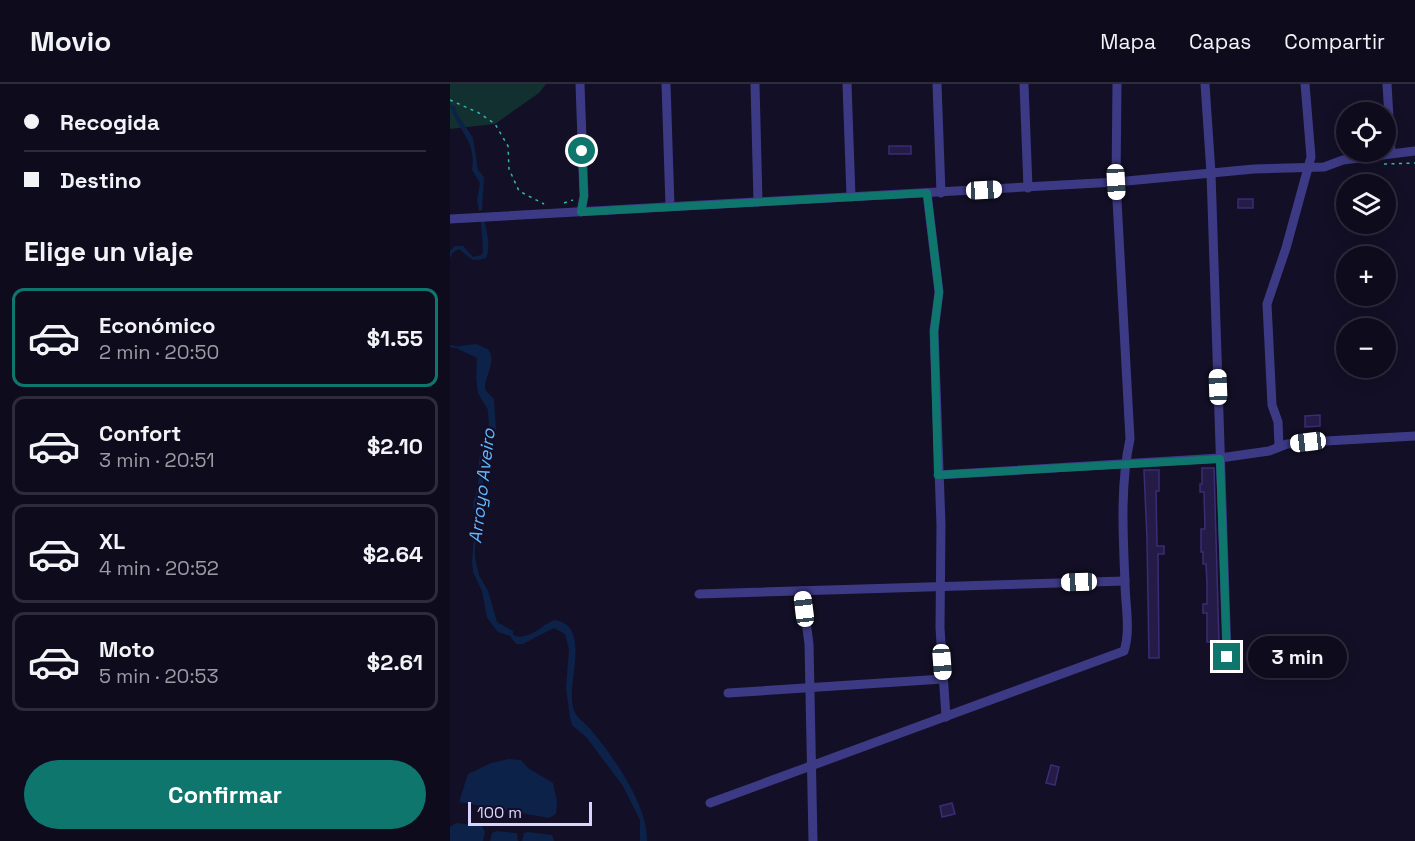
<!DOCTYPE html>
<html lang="es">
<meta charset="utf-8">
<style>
body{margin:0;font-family:"Space Grotesk",sans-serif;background:#1c1929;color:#f1f3f6;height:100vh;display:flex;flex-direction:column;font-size:22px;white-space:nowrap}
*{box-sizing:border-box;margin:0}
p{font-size:20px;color:#9b9ba3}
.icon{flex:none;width:33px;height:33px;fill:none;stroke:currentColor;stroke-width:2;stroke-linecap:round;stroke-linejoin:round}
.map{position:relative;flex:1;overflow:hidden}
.drawer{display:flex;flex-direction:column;background:#0e0b1c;width:450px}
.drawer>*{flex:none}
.hud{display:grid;align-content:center;height:132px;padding:0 24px;background:#0e0b1c}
.tools{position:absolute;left:886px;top:18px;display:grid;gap:12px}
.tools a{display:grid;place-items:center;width:60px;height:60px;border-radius:50%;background:#0e0b1c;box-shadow:0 3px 15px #0003,0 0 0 2px #2e2b3b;font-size:30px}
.scale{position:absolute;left:18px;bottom:15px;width:124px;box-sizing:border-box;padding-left:6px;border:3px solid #d9d4ff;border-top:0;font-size:16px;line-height:21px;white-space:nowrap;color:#d9d4ff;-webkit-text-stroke:4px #130f26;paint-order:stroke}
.end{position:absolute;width:27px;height:27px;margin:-14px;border:8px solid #0f766e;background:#fff;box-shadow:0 0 0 3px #fff}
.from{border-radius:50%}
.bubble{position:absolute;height:42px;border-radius:21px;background:#0e0b1c;box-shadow:0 3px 15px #0003,0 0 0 2px #2e2b3b;font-size:20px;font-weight:700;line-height:42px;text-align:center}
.car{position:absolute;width:18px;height:36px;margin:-18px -9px;border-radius:8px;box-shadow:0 0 4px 2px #0007;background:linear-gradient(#fff 24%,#345 0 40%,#fff 0 76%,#345 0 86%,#fff 0)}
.hud b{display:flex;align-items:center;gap:21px;height:57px;font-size:22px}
.hud b+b{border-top:2px solid #2e2b3b}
.hud i{width:15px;height:15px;background:#f1f3f6}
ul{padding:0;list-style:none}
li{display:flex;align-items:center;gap:18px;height:99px;margin:0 12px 9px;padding:0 12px;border:3px solid #2e2b3b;border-radius:12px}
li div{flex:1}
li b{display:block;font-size:22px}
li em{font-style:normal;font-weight:700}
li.selected{border-color:#0f766e}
li>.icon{width:54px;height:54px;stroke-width:1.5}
h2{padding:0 24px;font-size:27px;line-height:72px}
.cta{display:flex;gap:12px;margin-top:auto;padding:12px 24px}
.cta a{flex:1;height:69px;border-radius:36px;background:#0f766e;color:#fff;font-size:24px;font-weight:700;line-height:69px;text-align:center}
header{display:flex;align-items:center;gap:36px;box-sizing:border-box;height:84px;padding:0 30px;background:#0e0b1c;border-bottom:2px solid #2e2b3b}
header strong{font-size:28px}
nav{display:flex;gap:33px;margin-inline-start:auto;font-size:21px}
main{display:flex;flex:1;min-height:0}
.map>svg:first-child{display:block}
.green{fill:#12302f}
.water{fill:#0c2248}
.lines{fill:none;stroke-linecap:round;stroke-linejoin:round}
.stream{stroke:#0c2248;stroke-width:2}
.building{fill:#241b47;stroke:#3b2d73;stroke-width:1.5}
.path{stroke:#2fb8b0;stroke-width:1.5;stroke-dasharray:3 4.5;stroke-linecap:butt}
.minor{stroke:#3d3a85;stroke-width:9}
.route{stroke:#0f766e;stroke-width:8}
.labels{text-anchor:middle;stroke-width:4.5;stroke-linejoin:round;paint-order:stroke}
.water-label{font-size:18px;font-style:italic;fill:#62b6ff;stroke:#130f26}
</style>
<header>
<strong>Movio</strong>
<nav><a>Mapa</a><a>Capas</a><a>Compartir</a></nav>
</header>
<main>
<section class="drawer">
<div class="hud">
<b><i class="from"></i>Recogida</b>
<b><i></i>Destino</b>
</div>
<h2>Elige un viaje</h2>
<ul>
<li class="selected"><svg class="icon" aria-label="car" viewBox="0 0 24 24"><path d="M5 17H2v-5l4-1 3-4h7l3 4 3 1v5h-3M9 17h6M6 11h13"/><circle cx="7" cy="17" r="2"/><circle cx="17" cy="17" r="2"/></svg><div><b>Económico</b><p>2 min · 20:50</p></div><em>$1.55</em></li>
<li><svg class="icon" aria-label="car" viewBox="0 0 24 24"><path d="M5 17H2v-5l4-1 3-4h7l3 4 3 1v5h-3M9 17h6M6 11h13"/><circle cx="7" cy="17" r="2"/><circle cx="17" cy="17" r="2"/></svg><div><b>Confort</b><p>3 min · 20:51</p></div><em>$2.10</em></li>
<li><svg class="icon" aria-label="car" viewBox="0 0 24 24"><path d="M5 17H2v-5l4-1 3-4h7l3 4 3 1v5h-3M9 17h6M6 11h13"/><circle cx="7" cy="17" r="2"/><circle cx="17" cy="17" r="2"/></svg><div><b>XL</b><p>4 min · 20:52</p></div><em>$2.64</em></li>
<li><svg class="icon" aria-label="car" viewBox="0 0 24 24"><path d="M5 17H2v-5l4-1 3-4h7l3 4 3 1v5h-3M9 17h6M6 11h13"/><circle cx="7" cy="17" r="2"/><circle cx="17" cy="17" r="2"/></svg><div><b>Moto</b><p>5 min · 20:53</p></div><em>$2.61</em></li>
</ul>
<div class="cta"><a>Confirmar</a></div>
</section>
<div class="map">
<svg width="965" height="757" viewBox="0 0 965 757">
<rect width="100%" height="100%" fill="#130f26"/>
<polygon class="green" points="0,0 96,0 89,9 45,40 0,45"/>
<g class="water">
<path d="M 0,21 L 5,22 L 7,30 L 23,54 L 28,86 L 34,93 L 32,126 L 29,127 L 27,116 L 30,99 L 22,86 C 27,57 7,46 0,21 Z"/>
<path d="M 34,136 C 37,147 41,164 36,174 C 20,179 20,173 9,165 L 2,169 L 0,175 L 0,167 L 5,162 L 13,162 L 23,173 L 31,171 L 33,168 L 31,137 Z"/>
<path d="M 26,260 L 38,265 C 49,280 29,299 37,308 C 39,310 42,312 44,315 L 46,345 L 36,371 L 35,391 L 30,411 L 33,424 L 31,441 L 25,462 L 25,474 L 29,491 L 38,507 L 47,538 L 63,547 L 63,551 C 77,558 92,541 104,536 C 144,541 114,603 124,626 C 128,636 136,639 142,647 C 164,674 198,721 197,757 L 190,757 L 190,736 L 173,702 L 137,654 L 122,641 L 120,634 L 116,604 L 119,565 L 115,550 L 104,544 L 73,560 L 66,560 L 60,552 L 48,548 L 37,534 L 32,507 L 23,488 L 22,478 L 25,438 L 23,419 L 28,401 L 29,376 L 39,345 L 38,326 L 28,309 L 26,293 L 27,274 L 8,265 L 10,262 Z"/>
<polygon points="59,675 71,676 78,684 103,699 107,718 106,730 99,734 9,718 18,690 41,679"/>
<polygon points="6,739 32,742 35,748 33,757 0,757 0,743"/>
<polygon points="46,747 67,749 68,757 40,757 42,749"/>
<polygon points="78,748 102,751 104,757 72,757 74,749"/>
</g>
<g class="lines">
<polyline class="stream" points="0,262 12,264"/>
</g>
<g class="building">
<rect x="439" y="62" width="22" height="8"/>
<rect x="788" y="115" width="15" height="9"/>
<polygon points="870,331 870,342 855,343 855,332"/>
<polygon points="752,384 764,384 769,558 757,558 757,529 753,529 753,520 757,520 757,499 756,480 753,480 753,468 751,468 751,445 755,445 754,408 750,408 750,400 752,400"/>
<polygon points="694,386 709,386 709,407 706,407 707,462 714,462 714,470 708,470 709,574 699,574 697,455"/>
<polygon points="601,681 609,683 605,701 596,699"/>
<polygon points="502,719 505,730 492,733 490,722"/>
</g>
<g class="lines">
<g class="path">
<polyline points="0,16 29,29 45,40 58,62 59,85 69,107 94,120"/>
<polyline points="934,80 965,79"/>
<polyline points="114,119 123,116"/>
</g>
<g class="minor">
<polyline points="130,0 134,112 131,128"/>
<polyline points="216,0 220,122"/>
<polyline points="305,0 308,118"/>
<polyline points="397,0 401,113"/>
<polyline points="487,0 491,109"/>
<polyline points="574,0 578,104"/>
<polyline points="755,0 761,89 777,573"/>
<polyline points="937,0 941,68"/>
<polyline points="477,109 489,208 484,247 491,441 490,544 496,633"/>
<polyline points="0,135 666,98 804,85 874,83 893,76 965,67"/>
<polyline points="829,363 828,338 822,321 817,220 836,164 861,73 855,0"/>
<polyline points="488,391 770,374 819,367 837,360 858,358 965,352"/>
<polyline points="352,507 359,560 363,757"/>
<polyline points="249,510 675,497"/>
<polyline points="278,609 493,595"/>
<path d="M 260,719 L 674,567 C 681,546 675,520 675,498 C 673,451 670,401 680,355 L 666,98 L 667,0"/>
</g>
</g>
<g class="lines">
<polyline class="route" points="132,67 134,112 131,128 477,109 489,208 484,247 488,391 770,375 777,573"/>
</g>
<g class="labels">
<g class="water-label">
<text transform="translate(32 402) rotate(-83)" y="6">Arroyo Aveiro</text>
</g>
</g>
</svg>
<div class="tools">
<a><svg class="icon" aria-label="locate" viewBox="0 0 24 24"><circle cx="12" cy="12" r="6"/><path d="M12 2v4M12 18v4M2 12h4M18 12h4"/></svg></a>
<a><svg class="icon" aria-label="layers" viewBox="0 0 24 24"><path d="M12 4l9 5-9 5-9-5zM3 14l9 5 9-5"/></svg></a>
<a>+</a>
<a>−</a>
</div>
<div class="scale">100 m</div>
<i class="end from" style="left:132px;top:67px"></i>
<i class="end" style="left:777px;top:573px"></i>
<div class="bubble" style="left:798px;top:552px;width:99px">3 min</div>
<i class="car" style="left:666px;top:98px;rotate:177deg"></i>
<i class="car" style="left:534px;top:106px;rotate:87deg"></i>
<i class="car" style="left:768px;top:303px;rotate:358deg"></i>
<i class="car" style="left:858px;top:358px;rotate:263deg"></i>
<i class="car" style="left:629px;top:498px;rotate:268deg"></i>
<i class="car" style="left:354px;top:525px;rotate:353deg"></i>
<i class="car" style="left:492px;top:578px;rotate:176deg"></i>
</div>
</main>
